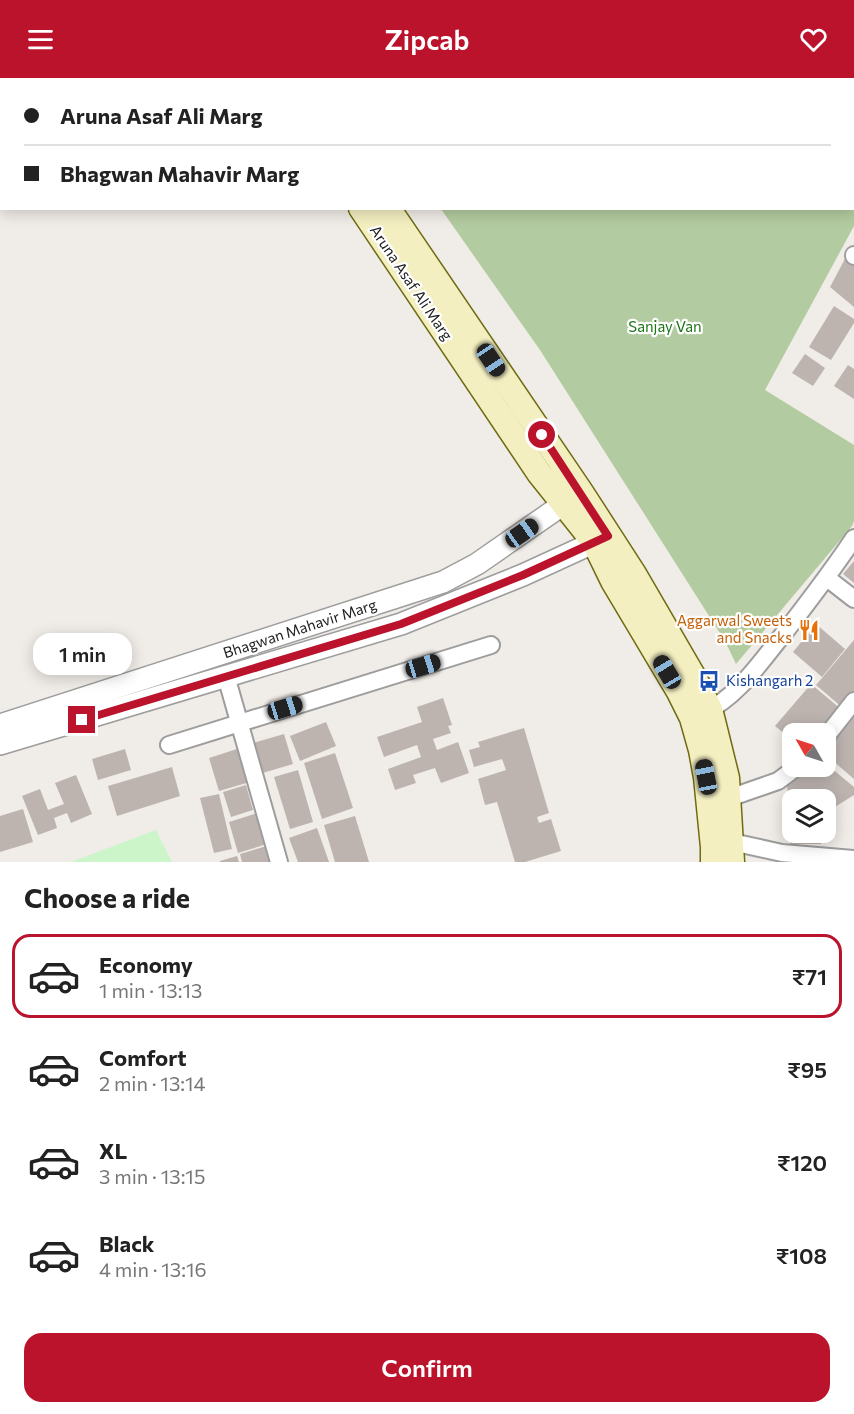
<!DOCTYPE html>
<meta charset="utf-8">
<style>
body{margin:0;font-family:Commissioner,sans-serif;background:#f6f6f6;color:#222;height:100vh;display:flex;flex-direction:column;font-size:22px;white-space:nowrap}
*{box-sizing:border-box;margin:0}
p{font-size:20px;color:#767676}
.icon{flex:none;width:33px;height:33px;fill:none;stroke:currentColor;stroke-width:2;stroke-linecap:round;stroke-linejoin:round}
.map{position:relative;height:784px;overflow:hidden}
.sheet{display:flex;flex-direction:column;background:#fff;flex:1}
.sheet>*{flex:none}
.guide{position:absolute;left:0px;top:0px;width:855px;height:132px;box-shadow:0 3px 15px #0003;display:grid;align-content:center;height:132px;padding:0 24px;background:#fff}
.needle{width:39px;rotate:309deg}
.fabs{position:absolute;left:782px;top:645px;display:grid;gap:12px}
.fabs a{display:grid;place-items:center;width:54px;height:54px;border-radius:12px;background:#fff;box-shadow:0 3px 15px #0003;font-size:30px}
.end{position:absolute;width:27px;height:27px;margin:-14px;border:8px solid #bc132c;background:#fff;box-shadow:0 0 0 3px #fff}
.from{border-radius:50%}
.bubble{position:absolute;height:42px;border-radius:18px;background:#fff;box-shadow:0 3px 15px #0003;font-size:20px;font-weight:600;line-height:42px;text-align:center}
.car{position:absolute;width:18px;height:36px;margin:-18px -9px;border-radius:8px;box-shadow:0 0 4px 2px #0007;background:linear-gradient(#222 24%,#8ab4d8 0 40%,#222 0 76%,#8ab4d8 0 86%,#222 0)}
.guide b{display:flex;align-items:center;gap:21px;height:57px;font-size:22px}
.guide b+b{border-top:2px solid #e0e0e0}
.guide i{width:15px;height:15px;background:#222}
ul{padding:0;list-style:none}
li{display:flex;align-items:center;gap:18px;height:84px;margin:0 12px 9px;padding:0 12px;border:3px solid transparent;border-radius:18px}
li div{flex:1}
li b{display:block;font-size:22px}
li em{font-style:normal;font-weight:600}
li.current{border-color:#bc132c}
li>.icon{width:54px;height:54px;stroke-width:1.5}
h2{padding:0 24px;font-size:27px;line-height:72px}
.primary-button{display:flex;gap:12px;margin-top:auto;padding:12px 24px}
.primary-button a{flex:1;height:69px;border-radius:18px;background:#bc132c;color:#fff;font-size:24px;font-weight:600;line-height:69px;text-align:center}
header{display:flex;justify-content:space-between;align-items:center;height:78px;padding:0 24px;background:#bc132c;color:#fff;font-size:27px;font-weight:600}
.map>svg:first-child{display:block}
.education{fill:#fcf9e4}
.forest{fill:#b3cba0}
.park{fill:#ccf5c9}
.building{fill:#bdb4b0}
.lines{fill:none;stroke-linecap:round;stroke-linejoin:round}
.service-casing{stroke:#9d9d9d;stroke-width:11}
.minor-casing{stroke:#9d9d9d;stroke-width:20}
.tertiary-casing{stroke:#9d9d9d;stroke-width:24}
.secondary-casing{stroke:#6e6b10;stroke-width:27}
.service{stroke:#fff;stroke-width:8}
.minor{stroke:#fff;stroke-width:16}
.tertiary{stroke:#fff;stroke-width:21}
.secondary{stroke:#f4efc1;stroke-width:24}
.route{stroke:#bc132c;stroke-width:8}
.labels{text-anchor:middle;stroke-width:4.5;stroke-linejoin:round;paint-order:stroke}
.street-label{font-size:15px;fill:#202020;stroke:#fff}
.park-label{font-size:15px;fill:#1c7516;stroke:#fff}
.food-label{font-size:15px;fill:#c56008;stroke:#fff;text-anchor:end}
.transit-label{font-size:15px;fill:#164399;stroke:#fff;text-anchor:start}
</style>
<header><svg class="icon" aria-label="menu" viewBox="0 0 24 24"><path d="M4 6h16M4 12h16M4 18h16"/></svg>Zipcab<svg class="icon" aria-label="heart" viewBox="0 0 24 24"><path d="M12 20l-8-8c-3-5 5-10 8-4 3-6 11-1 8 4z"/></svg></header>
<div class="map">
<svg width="854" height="784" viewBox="0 0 854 784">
<rect width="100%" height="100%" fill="#f0ece7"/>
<polygon class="education" points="0,0 234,0 235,1 2,2 0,114"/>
<polygon class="forest" points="352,0 854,0 854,148 765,312 854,367 854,443 852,448 736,586 725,563 540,272 441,131 854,130 854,2"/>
<polygon class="park" points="156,752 172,784 71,784"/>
<g class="building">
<polygon points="847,177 854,182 854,229 830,209"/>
<polygon points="834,228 854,241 854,245 831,282 809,269"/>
<polygon points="805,276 825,290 813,308 792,295"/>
<polygon points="848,287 854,291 854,321 834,308"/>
<polygon points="854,483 854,505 843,496"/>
<polygon points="816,546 845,571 822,599 793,574"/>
<polygon points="854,562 854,619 844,631 816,607"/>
<polygon points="811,606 842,632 822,656 792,656 792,662 775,648"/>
<polygon points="443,620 452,647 448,648 451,655 433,661 437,672 458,664 469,695 441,705 435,690 413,697 416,705 395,712 388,691 421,679 417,667 384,679 377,659 422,644 417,629"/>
<polygon points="854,639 854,701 825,676 825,673"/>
<polygon points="326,644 336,668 300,683 290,658"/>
<polygon points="524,650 549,735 537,739 539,745 551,741 561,773 525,784 515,784 497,724 485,727 478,701 506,692 502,681 474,689 469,672 480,669 478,664"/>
<polygon points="284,656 293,686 259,696 250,666"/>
<polygon points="240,670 250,704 219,713 209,680"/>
<polygon points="125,671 131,692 98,702 92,681"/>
<polygon points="335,675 353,730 322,741 304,685"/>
<polygon points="825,685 854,709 854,717 827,734 825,733 825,722 792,722 792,754 821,754 821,766 790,766 787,703 811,688 825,688"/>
<polygon points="172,689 180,718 117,738 108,708"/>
<polygon points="298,692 313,744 290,751 274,699"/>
<polygon points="76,697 92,736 71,745 67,735 54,740 57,750 38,757 22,718 40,711 48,732 64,726 55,705"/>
<polygon points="246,707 253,732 231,739 223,714"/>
<polygon points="219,716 232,771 214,775 200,720"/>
<polygon points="23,731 33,764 0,774 0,738"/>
<polygon points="258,735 267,766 238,775 229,744"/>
<polygon points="355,738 369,784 335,784 324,747"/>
<polygon points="317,750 329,784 298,784 289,760"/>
<polygon points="270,767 275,784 242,784 240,776"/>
<polygon points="237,778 239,784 220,784 220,783"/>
</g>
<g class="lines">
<defs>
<polyline id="service" points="102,0 104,2"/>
<g id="minor">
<polyline points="854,177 854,178"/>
<polyline points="827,500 854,521"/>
<polyline points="226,598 279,784"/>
<path d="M 703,635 C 738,619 761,583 785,554 C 809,523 832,493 854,460"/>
<polyline points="825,660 854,623"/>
<polyline points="169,667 491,567"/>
<polyline points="729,720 778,703 798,688"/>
<polyline points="732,764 782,775 854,781"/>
</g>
<g id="tertiary">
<polyline points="0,647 443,504 477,486 578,416"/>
<polyline points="0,666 401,546 523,497 608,458"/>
</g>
<g id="secondary">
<polyline points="274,0 275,2"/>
<polyline points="300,0 301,2"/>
<polyline points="361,130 539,395 594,464 613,503 678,612 692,640 701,672 706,699 713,769 713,784"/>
<polyline points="388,130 581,414 634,496 695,601 710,631 727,700 732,784"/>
</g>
</defs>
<use href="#service" class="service-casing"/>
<use href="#minor" class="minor-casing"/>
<use href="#tertiary" class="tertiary-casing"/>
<use href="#secondary" class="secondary-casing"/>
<use href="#service" class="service"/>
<use href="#minor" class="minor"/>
<use href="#tertiary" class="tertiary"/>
<use href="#secondary" class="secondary"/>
</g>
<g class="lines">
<polyline class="route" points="82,642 401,546 523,497 608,458 542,357"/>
</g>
<defs>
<symbol id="restaurant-bare" viewBox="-9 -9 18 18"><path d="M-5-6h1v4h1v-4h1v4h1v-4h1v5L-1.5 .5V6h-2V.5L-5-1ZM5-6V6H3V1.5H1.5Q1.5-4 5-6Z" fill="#e8710a" stroke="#fff" stroke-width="2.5" paint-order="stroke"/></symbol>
<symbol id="bus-bare" viewBox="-9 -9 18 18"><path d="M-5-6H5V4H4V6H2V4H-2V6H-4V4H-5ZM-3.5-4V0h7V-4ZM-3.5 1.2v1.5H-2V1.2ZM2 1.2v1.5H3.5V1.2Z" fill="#1a4fb4" stroke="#fff" stroke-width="2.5" paint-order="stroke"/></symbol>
</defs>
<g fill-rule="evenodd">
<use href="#restaurant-bare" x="794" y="537" width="30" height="30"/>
<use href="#bus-bare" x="694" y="588" width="30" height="30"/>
</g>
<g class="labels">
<g class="street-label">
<text transform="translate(411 205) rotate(56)" y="5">Aruna Asaf Ali Marg</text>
<text transform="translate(300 551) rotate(-18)" y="5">Bhagwan Mahavir Marg</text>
</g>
<g class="park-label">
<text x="665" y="254">Sanjay Van</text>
</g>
<g class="food-label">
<text x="792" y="548">Aggarwal Sweets<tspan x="792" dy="17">and Snacks</tspan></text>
</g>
<g class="transit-label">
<text x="726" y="608">Kishangarh 2</text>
</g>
</g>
</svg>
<div class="fabs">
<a><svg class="needle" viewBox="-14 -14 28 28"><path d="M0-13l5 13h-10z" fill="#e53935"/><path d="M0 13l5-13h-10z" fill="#767676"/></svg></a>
<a><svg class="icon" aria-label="layers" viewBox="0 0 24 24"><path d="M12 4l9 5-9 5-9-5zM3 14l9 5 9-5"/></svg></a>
</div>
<i class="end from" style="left:542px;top:357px"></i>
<i class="end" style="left:82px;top:642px"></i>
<div class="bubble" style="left:33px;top:555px;width:99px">1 min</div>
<i class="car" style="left:491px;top:282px;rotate:146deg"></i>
<i class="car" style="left:522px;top:455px;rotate:55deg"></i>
<i class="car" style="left:423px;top:588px;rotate:73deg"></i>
<i class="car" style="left:667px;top:594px;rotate:329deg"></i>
<i class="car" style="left:285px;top:630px;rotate:73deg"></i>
<i class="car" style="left:706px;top:699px;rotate:349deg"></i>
<div class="guide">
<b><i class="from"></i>Aruna Asaf Ali Marg</b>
<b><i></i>Bhagwan Mahavir Marg</b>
</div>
</div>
<section class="sheet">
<h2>Choose a ride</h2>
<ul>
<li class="current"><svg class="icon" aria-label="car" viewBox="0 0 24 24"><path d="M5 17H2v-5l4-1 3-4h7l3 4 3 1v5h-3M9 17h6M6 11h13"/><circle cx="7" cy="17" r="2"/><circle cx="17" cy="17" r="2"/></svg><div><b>Economy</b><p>1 min · 13:13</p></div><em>₹71</em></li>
<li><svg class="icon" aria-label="car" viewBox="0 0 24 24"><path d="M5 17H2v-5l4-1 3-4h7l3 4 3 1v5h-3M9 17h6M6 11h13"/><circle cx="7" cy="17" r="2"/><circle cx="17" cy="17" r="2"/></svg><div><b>Comfort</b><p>2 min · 13:14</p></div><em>₹95</em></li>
<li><svg class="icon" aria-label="car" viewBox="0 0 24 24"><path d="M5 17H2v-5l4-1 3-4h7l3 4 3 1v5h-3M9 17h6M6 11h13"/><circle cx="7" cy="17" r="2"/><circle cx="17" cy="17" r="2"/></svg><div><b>XL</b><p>3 min · 13:15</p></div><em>₹120</em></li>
<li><svg class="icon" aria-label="car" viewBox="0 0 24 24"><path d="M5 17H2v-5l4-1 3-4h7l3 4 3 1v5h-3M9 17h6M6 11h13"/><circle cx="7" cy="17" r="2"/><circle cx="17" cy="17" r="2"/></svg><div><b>Black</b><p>4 min · 13:16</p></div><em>₹108</em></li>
</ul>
<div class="primary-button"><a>Confirm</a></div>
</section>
